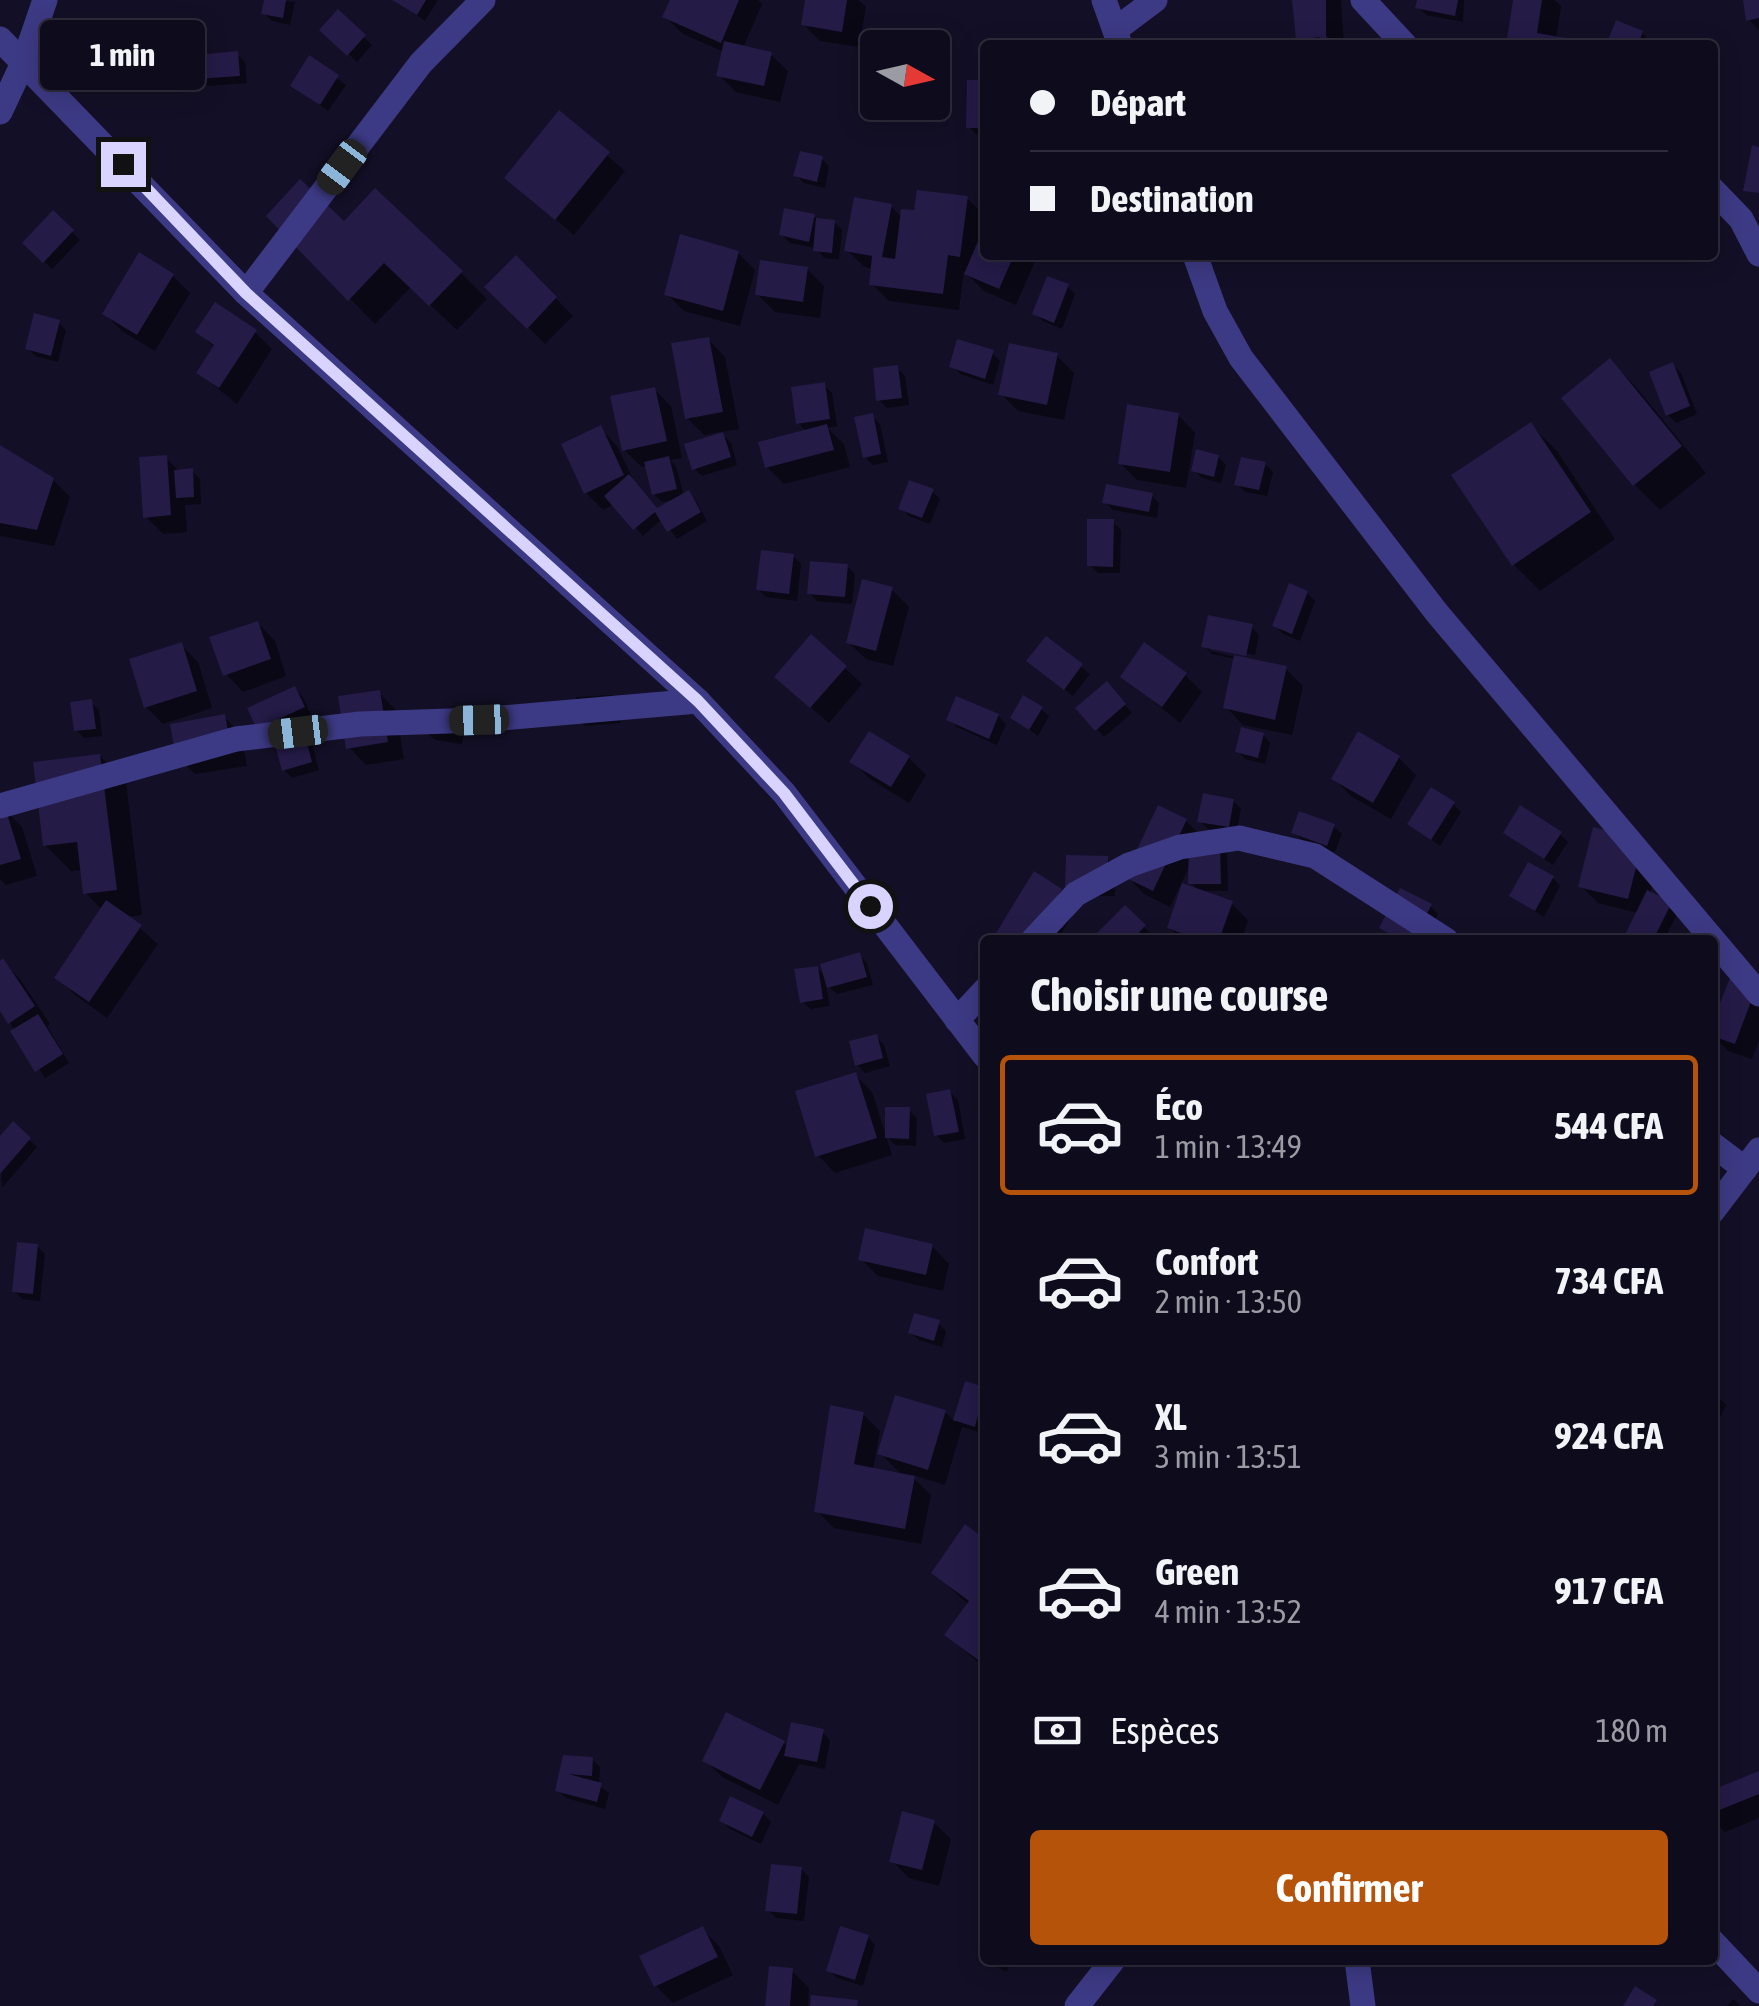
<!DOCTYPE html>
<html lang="fr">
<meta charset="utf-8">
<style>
body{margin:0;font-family:"Asap Condensed",sans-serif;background:#1c1929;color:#f1f3f6;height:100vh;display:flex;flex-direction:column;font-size:38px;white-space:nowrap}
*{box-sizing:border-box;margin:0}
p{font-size:32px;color:#9b9ba3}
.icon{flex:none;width:55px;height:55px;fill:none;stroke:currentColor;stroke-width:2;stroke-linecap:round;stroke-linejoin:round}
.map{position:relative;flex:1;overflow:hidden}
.sheet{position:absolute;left:980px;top:935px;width:738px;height:1030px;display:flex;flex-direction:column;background:#0e0b1c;border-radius:10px;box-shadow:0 5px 25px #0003,0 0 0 2px #2e2b3b}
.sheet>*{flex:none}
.guide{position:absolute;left:980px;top:40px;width:738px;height:220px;border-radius:10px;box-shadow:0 5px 25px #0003,0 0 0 2px #2e2b3b;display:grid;align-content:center;height:220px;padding:0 50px;background:#0e0b1c}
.needle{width:65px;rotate:98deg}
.buttons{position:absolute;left:860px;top:30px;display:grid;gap:20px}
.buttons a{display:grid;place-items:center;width:90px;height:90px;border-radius:10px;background:#0e0b1c;box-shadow:0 5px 25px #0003,0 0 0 2px #2e2b3b;font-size:50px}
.end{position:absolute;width:45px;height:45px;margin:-22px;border:12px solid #d9d4ff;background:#111;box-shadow:0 0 0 5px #111}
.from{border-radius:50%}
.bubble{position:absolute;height:70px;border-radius:10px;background:#0e0b1c;box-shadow:0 5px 25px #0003,0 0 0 2px #2e2b3b;font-size:32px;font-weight:700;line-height:70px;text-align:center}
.car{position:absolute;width:30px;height:60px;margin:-30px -15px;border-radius:12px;box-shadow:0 0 8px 2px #0007;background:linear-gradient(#222 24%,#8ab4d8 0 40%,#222 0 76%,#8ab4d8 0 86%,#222 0)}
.guide b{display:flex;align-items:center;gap:35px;height:95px;font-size:38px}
.guide b+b{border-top:2px solid #2e2b3b}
.guide i{width:25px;height:25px;background:#f1f3f6}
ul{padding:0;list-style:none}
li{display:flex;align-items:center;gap:30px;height:140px;margin:0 20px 15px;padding:0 30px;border:5px solid transparent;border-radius:10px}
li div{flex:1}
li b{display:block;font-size:38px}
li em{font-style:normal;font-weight:700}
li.selected{border-color:#b45309}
li>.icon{width:90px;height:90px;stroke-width:1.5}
h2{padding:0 50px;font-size:45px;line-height:120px}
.pay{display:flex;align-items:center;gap:25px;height:110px;padding:0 50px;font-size:38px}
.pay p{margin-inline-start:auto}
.cta{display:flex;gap:20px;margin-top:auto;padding:20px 50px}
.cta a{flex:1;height:115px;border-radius:10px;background:#b45309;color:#fff;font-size:40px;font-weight:700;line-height:115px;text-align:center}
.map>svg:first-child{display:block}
.shadow{fill:#0007}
.building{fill:#241b47}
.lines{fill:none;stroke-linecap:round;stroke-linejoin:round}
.street{stroke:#3d3a85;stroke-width:25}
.route{stroke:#d9d4ff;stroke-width:12}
</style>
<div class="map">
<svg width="1759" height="2006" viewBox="0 0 1759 2006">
<rect width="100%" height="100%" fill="#130f26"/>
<g class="shadow">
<polygon points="266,0 295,2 290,25 272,21 264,13"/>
<polygon points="396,0 438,0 425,21"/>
<polygon points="673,0 758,0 762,4 743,48 770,54 788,71 780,102 736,92 719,75 724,52 683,34 665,17"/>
<polygon points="807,0 859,0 866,7 859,47 820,41 803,24"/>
<polygon points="1294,0 1341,0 1344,45 1304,45 1298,39"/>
<polygon points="1419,0 1464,0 1463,22 1426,15 1418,7"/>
<polygon points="1516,0 1555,0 1561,6 1556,39 1579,45 1509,45"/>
<polygon points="1745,0 1759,0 1759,30 1749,20"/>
<polygon points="338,13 372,45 357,62 323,30"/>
<polygon points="1642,33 1654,45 1609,45"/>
<polygon points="237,54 245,62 247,83 208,86 200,78"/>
<polygon points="310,59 346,85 328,111 293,85"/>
<polygon points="985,83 985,135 977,135 969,127"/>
<polygon points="559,113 625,171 574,235 507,178"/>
<polygon points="821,158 829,166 825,188 804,183 796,175"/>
<polygon points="967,198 984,215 985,255 1029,255 1035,261 1016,305 984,291 964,271 959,310 889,301 872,284 873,269 864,267 847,250 891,206 902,218"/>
<polygon points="53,213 80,240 52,269 25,243"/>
<polygon points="269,216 344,224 461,273 487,299 457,330 411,287 375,324"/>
<polygon points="814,217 818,220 834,222 842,230 839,260 824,258 816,248 790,243 782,235"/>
<polygon points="738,253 755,270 740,326 684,311 667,294"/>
<polygon points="516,258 573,316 545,344 488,287"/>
<polygon points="807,269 824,286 820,318 775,312 757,294"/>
<polygon points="173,276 190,293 155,351 122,331 105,314"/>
<polygon points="1067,286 1075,294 1062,329 1043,321 1035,313"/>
<polygon points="58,322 66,330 58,362 35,356 27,348"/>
<polygon points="198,332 255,332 272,349 237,404 199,373 215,348"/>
<polygon points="708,339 725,357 739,429 720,432 731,443 737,465 702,476 694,468 721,435 720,432 704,435 687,418"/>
<polygon points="992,353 1000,361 993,385 960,374 952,366"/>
<polygon points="1056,355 1074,373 1064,420 1018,411 1001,394"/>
<polygon points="1610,361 1636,387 1706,473 1660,510 1635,485"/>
<polygon points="1673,365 1681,373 1697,414 1676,423 1668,415"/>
<polygon points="897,368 905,376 909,405 887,408 879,400"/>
<polygon points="824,385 832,393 837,426 827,428 844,444 850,467 784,484 767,467 807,432 798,423"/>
<polygon points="654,389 671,406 682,458 670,460 676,466 684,496 688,493 696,501 707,521 677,539 662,519 643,536 615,504 603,510 586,493 600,428 617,446 635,483 658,511 676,499 662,502 654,494 647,466 642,467 624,450"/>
<polygon points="1178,415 1195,433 1186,488 1137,480 1120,463"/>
<polygon points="872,416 880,424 888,462 873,465 865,457"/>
<polygon points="1531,425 1557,451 1615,539 1540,591 1514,565 1455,476"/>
<polygon points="0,454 53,480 70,497 54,546 0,536"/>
<polygon points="1218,457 1226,465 1221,483 1202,478 1194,470"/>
<polygon points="166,458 180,472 192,471 200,479 201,504 185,505 187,532 163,534 146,517"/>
<polygon points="1265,464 1273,472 1267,496 1245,492 1237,484"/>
<polygon points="932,491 940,499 930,524 909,516 901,508"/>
<polygon points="1151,495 1159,503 1157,518 1113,510 1105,502"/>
<polygon points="1113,522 1121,530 1120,573 1098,573 1090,565"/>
<polygon points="793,556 801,564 797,601 766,597 758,589"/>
<polygon points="847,566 855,574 852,604 817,601 809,593"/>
<polygon points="891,589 909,607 893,666 866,659 848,642"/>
<polygon points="1307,593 1315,601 1300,641 1283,634 1275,626"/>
<polygon points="258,623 275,641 286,676 243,692 226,674"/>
<polygon points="1251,627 1259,635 1255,655 1210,646 1210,651 1286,669 1303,686 1292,735 1243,725 1226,707 1235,659 1212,654 1204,646"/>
<polygon points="1046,639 1090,674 1073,696 1037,668"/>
<polygon points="181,645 198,662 212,708 163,724 146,707"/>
<polygon points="845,668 862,684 829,723 794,693"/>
<polygon points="1185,675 1202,692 1180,723 1123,676"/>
<polygon points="295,689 303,697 311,715 267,735 259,728"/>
<polygon points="1114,692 1132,713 1104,737 1097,729"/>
<polygon points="379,693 396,710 404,759 366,765 349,747"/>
<polygon points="611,695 619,703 621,723 585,726 577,718 576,697"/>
<polygon points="91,702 99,710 102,736 84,738 76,730"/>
<polygon points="1041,709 1049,716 1038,736 1013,718"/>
<polygon points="998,716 1006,724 997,745 957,727 949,719"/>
<polygon points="224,717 241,734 247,766 195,774 178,757"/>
<polygon points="465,726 462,744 435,740 427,733"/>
<polygon points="304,735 312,743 319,770 292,778 284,770"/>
<polygon points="1263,735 1270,743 1265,764 1245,759 1238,751"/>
<polygon points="100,756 126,782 142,915 127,917 158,944 107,1018 74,994 57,977 102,910 86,893 83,870 71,871 45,845"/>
<polygon points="909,758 926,775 909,803 870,779 853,762"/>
<polygon points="1399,758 1416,775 1391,819 1351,796 1334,779"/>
<polygon points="1233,801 1241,809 1236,834 1208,829 1200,821"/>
<polygon points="1453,804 1461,812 1440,846 1410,824"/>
<polygon points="5,810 22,827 37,876 6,885 0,879 0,812"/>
<polygon points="1186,821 1203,838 1219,845 1227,853 1228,891 1199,891 1191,883 1191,863 1170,907 1144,894 1127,876"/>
<polygon points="1334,827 1342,834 1335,852 1302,840 1294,832"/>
<polygon points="1506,832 1560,834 1568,842 1553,865"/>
<polygon points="1106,858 1114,866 1115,896 1076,896"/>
<polygon points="1659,860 1650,894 1678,912 1664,940 1634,940 1628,934 1638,913 1598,903 1581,886"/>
<polygon points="1553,878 1560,886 1544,917 1512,896"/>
<polygon points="1181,885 1231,903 1248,920 1242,940 1182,940 1170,928 1184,887"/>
<polygon points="1060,891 1077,908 1057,940 1006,940 999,933"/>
<polygon points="1430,906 1438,914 1425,940 1399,940 1382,928"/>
<polygon points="1125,908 1157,940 1094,940"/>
<polygon points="859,955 867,963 873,985 837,994 826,984 830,1006 810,1009 802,1001 817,968 827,978"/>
<polygon points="3,962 20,979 50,1024 47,1026 69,1063 45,1078 0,1007 0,964"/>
<polygon points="1759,994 1759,1041 1752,1059 1728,1051 1712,1035"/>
<polygon points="876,1037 884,1045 890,1066 865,1073 857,1065"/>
<polygon points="855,1075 872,1092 892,1155 835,1173 818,1155"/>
<polygon points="950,1092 958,1100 965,1139 944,1143 936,1135"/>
<polygon points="909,1110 917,1118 916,1146 895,1145 887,1137"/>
<polygon points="13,1125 37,1147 2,1188 0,1139"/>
<polygon points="37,1246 45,1254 40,1301 22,1299 14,1291"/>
<polygon points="932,1246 949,1264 943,1291 878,1276 861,1259"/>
<polygon points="938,1323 946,1331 942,1347 919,1340 911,1333"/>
<polygon points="966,1384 985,1390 983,1433 962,1427 945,1485 909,1474 931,1495 921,1544 834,1528 817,1511 863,1414 880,1431 873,1470 903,1476 880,1453 945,1412 955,1422"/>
<polygon points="1712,1392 1726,1405 1712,1434"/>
<polygon points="985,1542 985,1669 947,1635 969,1605 934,1573"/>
<polygon points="822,1732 830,1740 825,1769 799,1764 778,1805 722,1777 705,1760 784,1743 788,1748"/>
<polygon points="565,1757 592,1759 600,1767 599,1785 609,1793 605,1809 566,1798 558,1790"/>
<polygon points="1759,1774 1759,1818 1725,1832 1712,1820 1712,1792"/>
<polygon points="731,1799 763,1814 771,1822 761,1844 730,1829 722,1821"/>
<polygon points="933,1822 951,1839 939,1886 909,1878 892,1861"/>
<polygon points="801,1869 809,1877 804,1921 776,1918 768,1910"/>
<polygon points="702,1929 719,1946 733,1975 673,2003 656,1986"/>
<polygon points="868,1937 875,1945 863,1986 837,1978 829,1970"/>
<polygon points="985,1938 985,1959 977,1951"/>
<polygon points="987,1960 1013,1960 1006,1972"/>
<polygon points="792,1971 809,1988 808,2006 768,2006"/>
<polygon points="1733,1999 1741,2006 1727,2006"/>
</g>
<g class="building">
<polygon points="264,0 286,0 283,18 261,14"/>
<polygon points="392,0 426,0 417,15"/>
<polygon points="670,0 739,0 721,43 662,17"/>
<polygon points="805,0 847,0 842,32 801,25"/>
<polygon points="1292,0 1326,0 1326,36 1333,45 1311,45 1320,37 1296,40"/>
<polygon points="1417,0 1458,0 1455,16 1415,8"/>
<polygon points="1513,0 1542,0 1537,33 1577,40 1576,45 1506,45"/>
<polygon points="1743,0 1759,0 1759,18 1746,21"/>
<polygon points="338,9 366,35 347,56 319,30"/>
<polygon points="1616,20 1643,31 1638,45 1606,45"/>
<polygon points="724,41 772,52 764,86 716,76"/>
<polygon points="238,51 240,76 197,79 196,55"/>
<polygon points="309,55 339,75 320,105 290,86"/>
<polygon points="967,80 985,80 985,128 966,128"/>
<polygon points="559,110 610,152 555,220 504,178"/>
<polygon points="1752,145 1759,147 1759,193 1743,191"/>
<polygon points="800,151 823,156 817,182 793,176"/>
<polygon points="300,179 344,221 375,188 463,271 429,306 384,263 348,301 266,216"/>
<polygon points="917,190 968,196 960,257 948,255 943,294 869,285 872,256 844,251 854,197 892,204 882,257 895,259 901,209 914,210"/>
<polygon points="784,208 815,214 809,242 779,235"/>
<polygon points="53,210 74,230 43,263 22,243"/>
<polygon points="816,218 835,220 832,253 813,251"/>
<polygon points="985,225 985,255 1014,255 999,289 964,274"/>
<polygon points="680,234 739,251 723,311 664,295"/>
<polygon points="139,252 174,274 137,335 102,314"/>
<polygon points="516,255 557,297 527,329 484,287"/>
<polygon points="760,260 808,267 803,302 755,295"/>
<polygon points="1047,276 1069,284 1054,323 1032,314"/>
<polygon points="215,302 257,330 219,388 196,373 214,345 195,332"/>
<polygon points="34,313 60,320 51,356 25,349"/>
<polygon points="709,337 723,412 685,419 671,343"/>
<polygon points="957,339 994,350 985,379 949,367"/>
<polygon points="1009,343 1058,353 1047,405 998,395"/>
<polygon points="1610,358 1682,446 1633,486 1561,398"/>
<polygon points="1673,362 1690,406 1666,416 1649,372"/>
<polygon points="898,365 902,398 876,401 873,368"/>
<polygon points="825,382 830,419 796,424 791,387"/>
<polygon points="655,387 667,441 622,451 610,396"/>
<polygon points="1127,404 1179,413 1170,472 1118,464"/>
<polygon points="873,413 881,454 863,458 854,417"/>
<polygon points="1531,422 1591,512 1512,566 1451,475"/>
<polygon points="827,424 834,450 765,468 758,442"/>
<polygon points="601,425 624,475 584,494 561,444"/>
<polygon points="723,432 731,457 692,470 684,444"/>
<polygon points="0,445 54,478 37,530 0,523"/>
<polygon points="1196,449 1219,455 1214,477 1191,471"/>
<polygon points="167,455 171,515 143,518 139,457"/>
<polygon points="669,456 677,489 652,495 644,462"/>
<polygon points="1241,457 1266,462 1259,490 1234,485"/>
<polygon points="193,468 194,497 176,498 174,470"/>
<polygon points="629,474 657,508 689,490 701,512 667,532 655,512 633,530 604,496"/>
<polygon points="909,480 934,489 922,518 898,509"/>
<polygon points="1106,484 1153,493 1149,512 1102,503"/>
<polygon points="1087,519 1114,519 1113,567 1087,566"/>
<polygon points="761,550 794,554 789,594 756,590"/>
<polygon points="810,561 848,564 845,597 807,594"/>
<polygon points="862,579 893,587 876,651 846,643"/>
<polygon points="1289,583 1308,591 1292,634 1272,626"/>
<polygon points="1208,615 1253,624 1246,656 1201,647"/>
<polygon points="258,621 271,659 223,676 209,637"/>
<polygon points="811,634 847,666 810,708 774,677"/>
<polygon points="1046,636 1083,664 1064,690 1026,661"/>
<polygon points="182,642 197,691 144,708 129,659"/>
<polygon points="1144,642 1187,673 1162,707 1120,677"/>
<polygon points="1234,655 1287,666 1275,720 1223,708"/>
<polygon points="1107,681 1126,704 1095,731 1075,708"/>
<polygon points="295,686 305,707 257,729 247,708"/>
<polygon points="380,690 388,742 346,749 338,696"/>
<polygon points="1023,695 1043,707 1029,730 1010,718"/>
<polygon points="956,696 999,714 989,739 946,720"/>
<polygon points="92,699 96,729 74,731 70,702"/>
<polygon points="225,714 231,749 176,758 170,724"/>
<polygon points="1241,727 1264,733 1258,758 1235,752"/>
<polygon points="869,731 910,756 891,787 849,762"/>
<polygon points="1358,731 1400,756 1373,803 1331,779"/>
<polygon points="304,732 312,762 282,771 274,741"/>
<polygon points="100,754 117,890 83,894 77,842 43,846 33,762"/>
<polygon points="1431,787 1455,802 1431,840 1407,824"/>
<polygon points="1203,793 1234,799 1229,827 1197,822"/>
<polygon points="1158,805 1187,819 1153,891 1124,877"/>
<polygon points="1520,805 1562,832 1544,859 1503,833"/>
<polygon points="5,807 21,859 0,865 0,809"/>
<polygon points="1299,811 1335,824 1327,846 1291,833"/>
<polygon points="1593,827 1643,840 1628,899 1578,887"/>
<polygon points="1189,842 1220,842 1221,884 1188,884"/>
<polygon points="1066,855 1108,856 1108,889 1065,889"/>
<polygon points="1528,862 1554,876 1535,911 1509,896"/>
<polygon points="1034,871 1062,889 1030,940 1007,940 996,933"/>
<polygon points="1182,883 1233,901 1219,940 1201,940 1167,928"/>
<polygon points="1400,888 1432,904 1413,940 1402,940 1379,928"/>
<polygon points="1647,890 1672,902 1653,940 1636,940 1625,935"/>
<polygon points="106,900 142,925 89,1002 54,978"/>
<polygon points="1125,905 1146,925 1132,940 1090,940"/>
<polygon points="860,952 867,977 827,988 820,964"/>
<polygon points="3,958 35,1006 8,1024 0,1011 0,961"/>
<polygon points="818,966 823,999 800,1003 794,969"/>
<polygon points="1730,978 1756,988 1735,1044 1712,1036 1712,1023"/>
<polygon points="38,1014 63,1054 35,1072 10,1031"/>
<polygon points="877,1034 883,1058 855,1066 849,1041"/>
<polygon points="856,1072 877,1138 815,1157 795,1091"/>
<polygon points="950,1089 959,1132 934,1136 926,1094"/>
<polygon points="885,1107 910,1107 909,1139 885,1138"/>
<polygon points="13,1121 31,1138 0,1174 0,1136"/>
<polygon points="865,1228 933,1244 926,1275 858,1260"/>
<polygon points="17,1242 38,1244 33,1294 12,1292"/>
<polygon points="914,1313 940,1320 934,1341 908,1333"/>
<polygon points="965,1381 985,1387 975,1427 953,1420"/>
<polygon points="895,1395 946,1410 928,1470 877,1454"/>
<polygon points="830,1405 864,1412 854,1464 915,1476 905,1529 814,1512"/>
<polygon points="965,1524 985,1539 985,1665 944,1635 969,1601 931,1573"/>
<polygon points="726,1712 785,1741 760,1790 702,1761"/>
<polygon points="791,1722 824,1729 817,1762 784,1756"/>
<polygon points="563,1755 593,1757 592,1776 568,1774 602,1783 597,1802 555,1791"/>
<polygon points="1759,1771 1759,1794 1712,1813 1712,1790"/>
<polygon points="730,1796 764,1812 752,1837 719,1821"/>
<polygon points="902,1811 935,1820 922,1870 889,1862"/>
<polygon points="771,1864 802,1867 797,1914 765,1911"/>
<polygon points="703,1926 718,1957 654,1987 639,1956"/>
<polygon points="840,1926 869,1935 855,1980 826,1971"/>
<polygon points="769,1966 793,1968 790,2006 765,2006"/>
<polygon points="1635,1986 1657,2000 1653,2006 1623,2006"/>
<polygon points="811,1995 858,2000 857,2006 810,2006"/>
</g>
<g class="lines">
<g class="street">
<polyline points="1104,0 1119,42"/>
<polyline points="1363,0 1405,45"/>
<polyline points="1115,30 1155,0"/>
<polyline points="0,39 246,293 698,701 784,793 985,1056"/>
<polyline points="0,112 24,61 45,0"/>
<polyline points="1712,189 1741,219 1759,254"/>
<polyline points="1195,255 1215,311 1241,358 1437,613 1759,994"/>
<polyline points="246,293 421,63 483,0"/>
<polyline points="0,806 236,739 360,724 479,720 698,701"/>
<polyline points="1033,940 1076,894 1129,865 1180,847 1239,838 1315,856 1446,940"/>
<polyline points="957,1020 985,990"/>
<polyline points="1712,1144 1745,1169"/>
<polyline points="1712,1212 1759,1150"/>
<polyline points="1712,1941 1759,1991"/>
<polyline points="1357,1960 1363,2006"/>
<polyline points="1077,2006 1113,1960"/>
</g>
</g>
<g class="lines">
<polyline class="route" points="123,164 246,293 698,701 784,793 870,906"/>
</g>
</svg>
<div class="buttons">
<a><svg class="needle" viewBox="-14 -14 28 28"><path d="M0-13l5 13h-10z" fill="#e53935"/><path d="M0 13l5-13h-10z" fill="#9b9ba3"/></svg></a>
</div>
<i class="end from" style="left:870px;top:906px"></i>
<i class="end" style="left:123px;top:164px"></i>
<div class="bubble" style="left:40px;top:20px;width:165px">1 min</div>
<i class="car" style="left:342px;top:167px;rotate:217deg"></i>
<i class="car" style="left:479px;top:720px;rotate:268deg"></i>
<i class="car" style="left:298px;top:732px;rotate:263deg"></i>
<div class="guide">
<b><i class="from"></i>Départ</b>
<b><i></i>Destination</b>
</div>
<section class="sheet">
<h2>Choisir une course</h2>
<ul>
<li class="selected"><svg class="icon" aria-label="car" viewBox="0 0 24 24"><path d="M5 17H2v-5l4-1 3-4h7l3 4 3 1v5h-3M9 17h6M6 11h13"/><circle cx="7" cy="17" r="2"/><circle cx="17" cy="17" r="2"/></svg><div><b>Éco</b><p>1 min · 13:49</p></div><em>544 CFA</em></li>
<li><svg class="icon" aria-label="car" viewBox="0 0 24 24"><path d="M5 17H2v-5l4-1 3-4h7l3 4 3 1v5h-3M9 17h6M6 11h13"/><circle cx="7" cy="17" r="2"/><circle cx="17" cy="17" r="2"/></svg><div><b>Confort</b><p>2 min · 13:50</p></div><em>734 CFA</em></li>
<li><svg class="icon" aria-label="car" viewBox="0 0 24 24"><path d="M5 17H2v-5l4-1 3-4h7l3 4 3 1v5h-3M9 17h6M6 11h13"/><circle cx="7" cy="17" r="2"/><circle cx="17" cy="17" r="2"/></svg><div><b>XL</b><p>3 min · 13:51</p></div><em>924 CFA</em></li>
<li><svg class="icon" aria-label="car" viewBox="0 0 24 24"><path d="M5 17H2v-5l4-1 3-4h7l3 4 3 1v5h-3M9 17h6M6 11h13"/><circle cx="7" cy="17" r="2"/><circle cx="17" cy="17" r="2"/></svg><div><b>Green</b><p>4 min · 13:52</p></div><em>917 CFA</em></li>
</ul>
<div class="pay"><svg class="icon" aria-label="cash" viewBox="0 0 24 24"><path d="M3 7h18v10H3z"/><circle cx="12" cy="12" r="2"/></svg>Espèces<p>180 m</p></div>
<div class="cta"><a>Confirmer</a></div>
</section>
</div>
